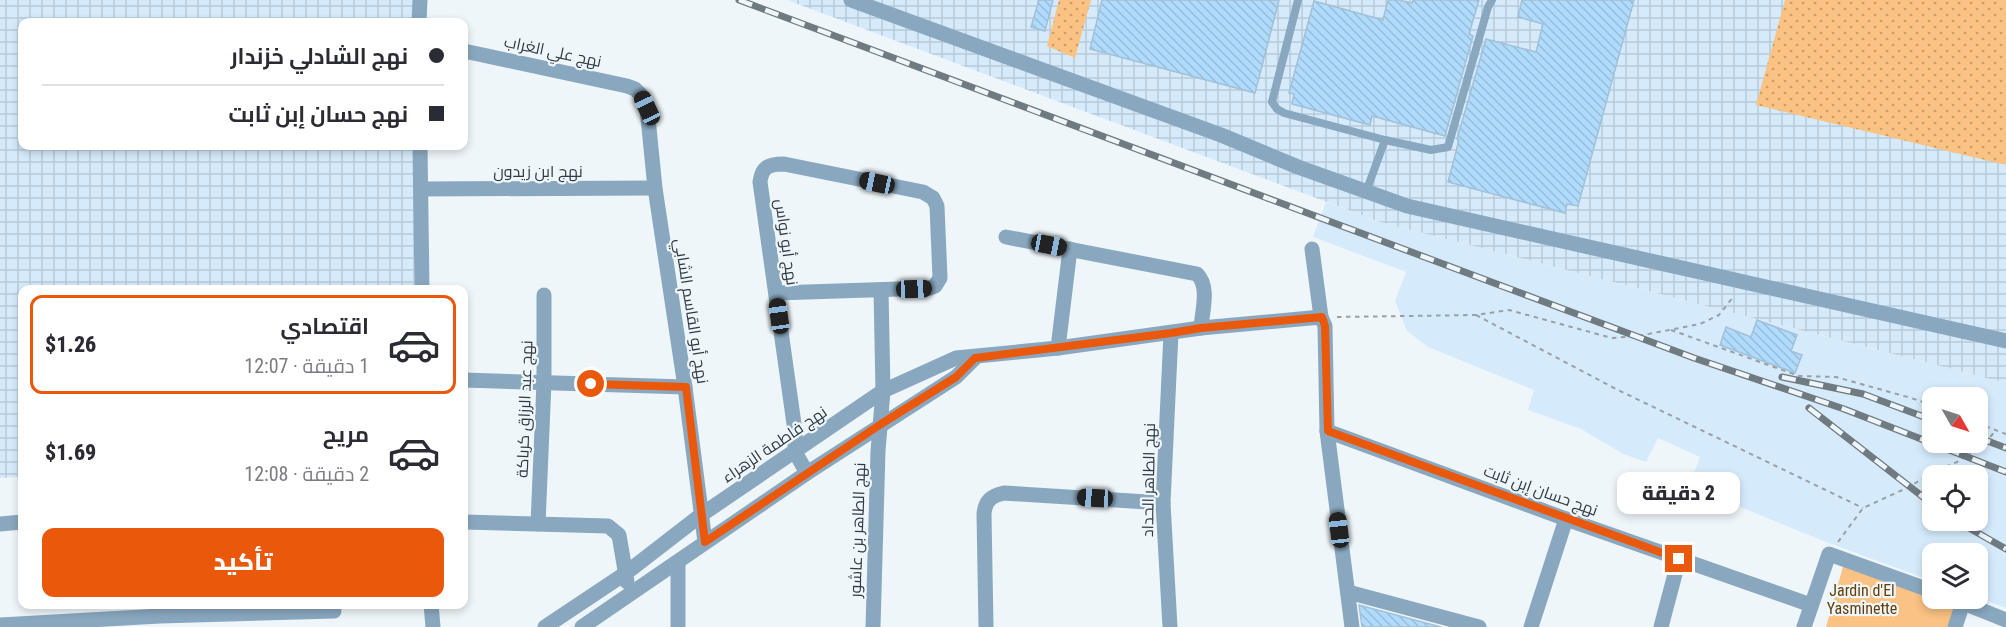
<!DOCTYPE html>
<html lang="ar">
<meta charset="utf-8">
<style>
body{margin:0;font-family:"Roboto Condensed",Cairo,sans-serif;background:#f2f2f3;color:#2b2b33;direction:rtl;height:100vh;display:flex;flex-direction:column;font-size:22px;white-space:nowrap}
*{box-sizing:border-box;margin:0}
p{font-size:20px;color:#7c7c81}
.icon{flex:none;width:33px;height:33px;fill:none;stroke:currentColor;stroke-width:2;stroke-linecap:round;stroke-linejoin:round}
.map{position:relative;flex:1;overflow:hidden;direction:ltr}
.drawer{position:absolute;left:18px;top:285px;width:450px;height:324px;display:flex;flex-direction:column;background:#fff;border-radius:12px;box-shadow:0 3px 9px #0003;direction:rtl}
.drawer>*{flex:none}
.banner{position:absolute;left:18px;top:18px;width:450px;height:132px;border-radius:12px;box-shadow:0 3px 9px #0003;direction:rtl;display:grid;align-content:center;height:132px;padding:0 24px;background:#fff}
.needle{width:39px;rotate:129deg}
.buttons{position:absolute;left:1922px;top:387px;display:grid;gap:12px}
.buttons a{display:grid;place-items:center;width:66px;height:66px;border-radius:12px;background:#fff;box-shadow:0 3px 9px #0003;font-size:30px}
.end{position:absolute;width:27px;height:27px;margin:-14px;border:8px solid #ea580c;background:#fff;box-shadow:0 0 0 3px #fff}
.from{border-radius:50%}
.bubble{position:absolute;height:42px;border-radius:12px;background:#fff;box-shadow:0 3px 9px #0003;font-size:20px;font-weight:800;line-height:42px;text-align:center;direction:rtl}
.car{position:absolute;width:18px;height:36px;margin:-18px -9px;border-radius:8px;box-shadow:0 0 4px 2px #0007;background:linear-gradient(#222 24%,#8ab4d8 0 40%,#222 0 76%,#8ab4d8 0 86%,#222 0)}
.banner b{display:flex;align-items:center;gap:21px;height:57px;font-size:22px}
.banner b+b{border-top:2px solid #e1e1e2}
.banner i{width:15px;height:15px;background:#2b2b33}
ul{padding:10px 0 0;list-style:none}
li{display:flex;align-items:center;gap:18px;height:99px;margin:0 12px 9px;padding:0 12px;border:3px solid transparent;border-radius:12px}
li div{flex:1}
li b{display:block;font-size:22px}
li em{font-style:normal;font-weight:800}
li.selected{border-color:#ea580c}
li>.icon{width:54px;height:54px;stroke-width:1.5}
.button{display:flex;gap:12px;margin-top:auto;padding:12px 24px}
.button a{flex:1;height:69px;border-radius:12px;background:#ea580c;color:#fff;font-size:24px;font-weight:800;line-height:69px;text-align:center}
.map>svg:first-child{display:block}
.built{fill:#d5ebfc;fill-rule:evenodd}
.industrial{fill:url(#industrial-grid)}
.grass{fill:url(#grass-dots)}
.green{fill:#fac283}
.building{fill:url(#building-back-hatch);stroke:#a2c0d6;stroke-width:1.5}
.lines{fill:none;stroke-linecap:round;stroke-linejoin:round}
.path{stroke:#97a0a6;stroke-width:2;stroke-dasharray:4.5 4.5;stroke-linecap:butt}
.service{stroke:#89a8bf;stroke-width:8}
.minor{stroke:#89a8bf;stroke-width:15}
.rail-casing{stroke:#6f7a81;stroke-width:7}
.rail{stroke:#eff6fa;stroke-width:4.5;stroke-dasharray:14;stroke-linecap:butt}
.route{stroke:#ea580c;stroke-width:8}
.labels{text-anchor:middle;stroke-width:4.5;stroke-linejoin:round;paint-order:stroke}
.street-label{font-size:16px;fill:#2f3b44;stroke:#eff6fa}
.park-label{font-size:16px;fill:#633e08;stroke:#eff6fa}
</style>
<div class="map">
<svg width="2006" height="627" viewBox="0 0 2006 627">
<defs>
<pattern id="industrial-grid" width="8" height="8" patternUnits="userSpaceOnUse" patternTransform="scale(1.5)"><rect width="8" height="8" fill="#d5ebfc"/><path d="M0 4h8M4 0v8" fill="none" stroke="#b7cad9"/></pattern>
<pattern id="grass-dots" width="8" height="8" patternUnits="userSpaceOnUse" patternTransform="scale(1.5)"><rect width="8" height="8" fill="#fac283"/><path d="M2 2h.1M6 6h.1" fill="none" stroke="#cb9f6d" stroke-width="1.8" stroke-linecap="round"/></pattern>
<pattern id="building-back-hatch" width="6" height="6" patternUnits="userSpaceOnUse" patternTransform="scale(1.5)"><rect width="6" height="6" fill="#b0dbfc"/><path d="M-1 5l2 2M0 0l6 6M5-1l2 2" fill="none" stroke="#98bdd9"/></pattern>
</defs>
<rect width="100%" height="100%" fill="#eff6fa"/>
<path class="built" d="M 1326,202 L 1380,222 L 2006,383 L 2006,608 L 1977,597 L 1977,554 L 1932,554 L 1932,581 L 1826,542 L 1689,486 L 1700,457 L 1658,438 L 1646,462 L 1623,454 L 1581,429 L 1528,410 L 1534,390 L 1428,347 L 1407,331 L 1395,301 L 1406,272 L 1313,237 ZM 1932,398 L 1977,398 L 1977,442 L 1932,442 ZM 1932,476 L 1977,476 L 1977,520 L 1932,520 Z"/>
<g class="industrial">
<polygon points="0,0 417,0 417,22 22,22 22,146 416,146 414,289 22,290 22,477 0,478"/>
<polygon points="787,0 2006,0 2006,383 1380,222"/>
</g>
<g class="grass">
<polygon points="1059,0 1091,0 1075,58 1047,46"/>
<polygon points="1785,0 2006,0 2006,165 1756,105"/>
</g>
<polygon class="green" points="1844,563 1932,593 1932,598 1948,599 1956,601 1948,627 1826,627"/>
<g class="building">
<polygon points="1039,0 1053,0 1045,31 1031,27"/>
<polygon points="1102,0 1279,0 1255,93 1090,49"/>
<polygon points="1388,0 1399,0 1412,3 1413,0 1479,0 1469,34 1473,36 1445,136 1372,116 1370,125 1292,104 1294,94 1289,93 1314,1 1383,20"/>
<polygon points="1522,0 1634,0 1578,206 1567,204 1565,213 1448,182 1459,140 1457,139 1486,39 1536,52 1543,24 1518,17"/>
<polygon points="1757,320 1797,335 1791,351 1802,355 1795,373 1720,345 1726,327 1751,337"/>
<polygon points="1359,605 1441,627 1362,627"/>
</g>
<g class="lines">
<g class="path">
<polyline points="1476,315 1616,389 1863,508"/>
<polyline points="1337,317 1476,315 1509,310 1612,338 1638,336 1700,324 1719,315 1734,296"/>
<polyline points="1671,330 1799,376 1836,377 1911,398 1932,405"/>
<polyline points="1977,423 2006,434"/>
<polyline points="1838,542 1863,508 1909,487 1935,471 1957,462 1987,441 1996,430"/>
</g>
<g class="service">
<polyline points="1298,0 1272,102 1277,109 1284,113 1385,140 1431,150 1448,147 1488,7 1492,0"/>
<polyline points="1366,192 1385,140"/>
</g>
<g class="minor">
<polyline points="851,0 1221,135 1298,167 1407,206 2006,341"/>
<polyline points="419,22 420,0"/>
<polyline points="464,51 627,86 635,89 641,95 647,108 655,188 685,387 705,542"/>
<polyline points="420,146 422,290"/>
<polyline points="421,189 655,188"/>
<path d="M 1006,237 L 1197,274 C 1210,287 1202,311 1201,328"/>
<polyline points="1312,249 1321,317 1325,326 1327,431 1352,627"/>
<path d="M 776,293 L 930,288 L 935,286 L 940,278 L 937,206 L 933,198 L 923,192 L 784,164 C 768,164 762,167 760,182 L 795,431 L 795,452 L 807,473"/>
<polyline points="1058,348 1070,249"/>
<polyline points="464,380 685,387"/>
<polyline points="1327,431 1566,519 1811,605"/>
<polyline points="464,522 608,526 619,535 627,582"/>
<polyline points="0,524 22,522"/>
<polyline points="538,524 544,382 544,295"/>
<polyline points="678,562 678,627"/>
<polyline points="1348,592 1479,627"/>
<polyline points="1951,598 2006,620"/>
<polyline points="431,604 433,627"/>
<polyline points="0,625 160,616 334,611"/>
<polyline points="545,627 626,573 701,515 883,391 956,358 1058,348 1201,328 1321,317"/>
<polyline points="582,627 807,473 956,377 975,358"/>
<polyline points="873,627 878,451 883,391 881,290"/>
<path d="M 986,627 L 984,514 C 985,501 991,496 1004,493 L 1163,503"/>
<polyline points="1170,627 1163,503 1171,333"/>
<polyline points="1531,627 1566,519"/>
<polyline points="1661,627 1679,559"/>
<polyline points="1804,627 1829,554 1932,591"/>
<polyline points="1955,627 1963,603"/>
</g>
<defs>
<g id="rail">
<polyline points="739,0 1694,358 1844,409 2006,472"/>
<polyline points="1782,377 1863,394 1932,420"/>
<polyline points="1809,408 1932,504"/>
<polyline points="1977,437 2006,448"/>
<polyline points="1955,520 2006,549"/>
</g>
</defs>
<use href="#rail" class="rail-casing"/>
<use href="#rail" class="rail"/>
</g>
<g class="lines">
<polyline class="route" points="591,384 686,387 705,542 881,424 956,377 975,358 1171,333 1201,328 1322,317 1325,326 1328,431 1679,559"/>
</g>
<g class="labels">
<g class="street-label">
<text transform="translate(553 51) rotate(12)" y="6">نهج علي الغراب</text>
<text x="538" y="177">نهج ابن زيدون</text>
<text transform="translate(787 242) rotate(82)" y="6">نهج أبو نواس</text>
<text transform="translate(692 311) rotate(81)" y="6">نهج أبو القاسم الشابي</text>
<text transform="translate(524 409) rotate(-88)" y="6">نهج عبد الرزاق كرباكة</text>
<text transform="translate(774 444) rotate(-34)" y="6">نهج فاطمة الزهراء</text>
<text transform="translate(1148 480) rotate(-89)" y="6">نهج الطاهر الحداد</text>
<text transform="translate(1541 490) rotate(20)" y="6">نهج حسان إبن ثابت</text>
<text transform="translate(857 530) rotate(-88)" y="6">نهج الطاهر بن عاشور</text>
</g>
<g class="park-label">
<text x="1862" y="596">Jardin d'El<tspan x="1862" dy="18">Yasminette</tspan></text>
</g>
</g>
</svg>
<div class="buttons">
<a><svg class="needle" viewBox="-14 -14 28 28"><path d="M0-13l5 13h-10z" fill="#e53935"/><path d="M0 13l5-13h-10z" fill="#7c7c81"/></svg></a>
<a><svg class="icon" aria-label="locate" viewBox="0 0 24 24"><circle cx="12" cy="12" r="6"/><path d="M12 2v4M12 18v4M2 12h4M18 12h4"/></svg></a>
<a><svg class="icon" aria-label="layers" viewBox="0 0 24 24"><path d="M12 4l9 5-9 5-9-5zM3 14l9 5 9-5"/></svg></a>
</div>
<i class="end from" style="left:591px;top:384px"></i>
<i class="end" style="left:1679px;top:559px"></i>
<div class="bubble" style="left:1617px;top:472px;width:123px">2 دقيقة</div>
<i class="car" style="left:647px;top:108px;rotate:335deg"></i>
<i class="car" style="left:877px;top:183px;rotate:282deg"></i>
<i class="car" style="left:1049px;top:245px;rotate:101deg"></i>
<i class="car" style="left:914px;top:289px;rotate:88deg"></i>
<i class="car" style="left:779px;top:316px;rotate:352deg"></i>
<i class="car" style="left:1095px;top:498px;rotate:273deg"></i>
<i class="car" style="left:1339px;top:530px;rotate:353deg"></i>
<div class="banner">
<b><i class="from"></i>نهج الشادلي خزندار</b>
<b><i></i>نهج حسان إبن ثابت</b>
</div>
<section class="drawer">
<ul>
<li class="selected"><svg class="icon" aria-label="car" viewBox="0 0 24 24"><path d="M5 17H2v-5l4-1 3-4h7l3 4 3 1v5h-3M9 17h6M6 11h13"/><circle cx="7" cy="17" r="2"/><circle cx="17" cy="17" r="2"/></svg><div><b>اقتصادي</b><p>1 دقيقة · 12:07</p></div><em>$1.26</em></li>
<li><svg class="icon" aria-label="car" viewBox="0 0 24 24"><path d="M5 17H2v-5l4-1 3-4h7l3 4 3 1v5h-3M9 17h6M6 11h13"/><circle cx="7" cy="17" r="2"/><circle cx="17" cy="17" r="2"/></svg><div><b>مريح</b><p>2 دقيقة · 12:08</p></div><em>$1.69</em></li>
</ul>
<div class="button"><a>تأكيد</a></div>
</section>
</div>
